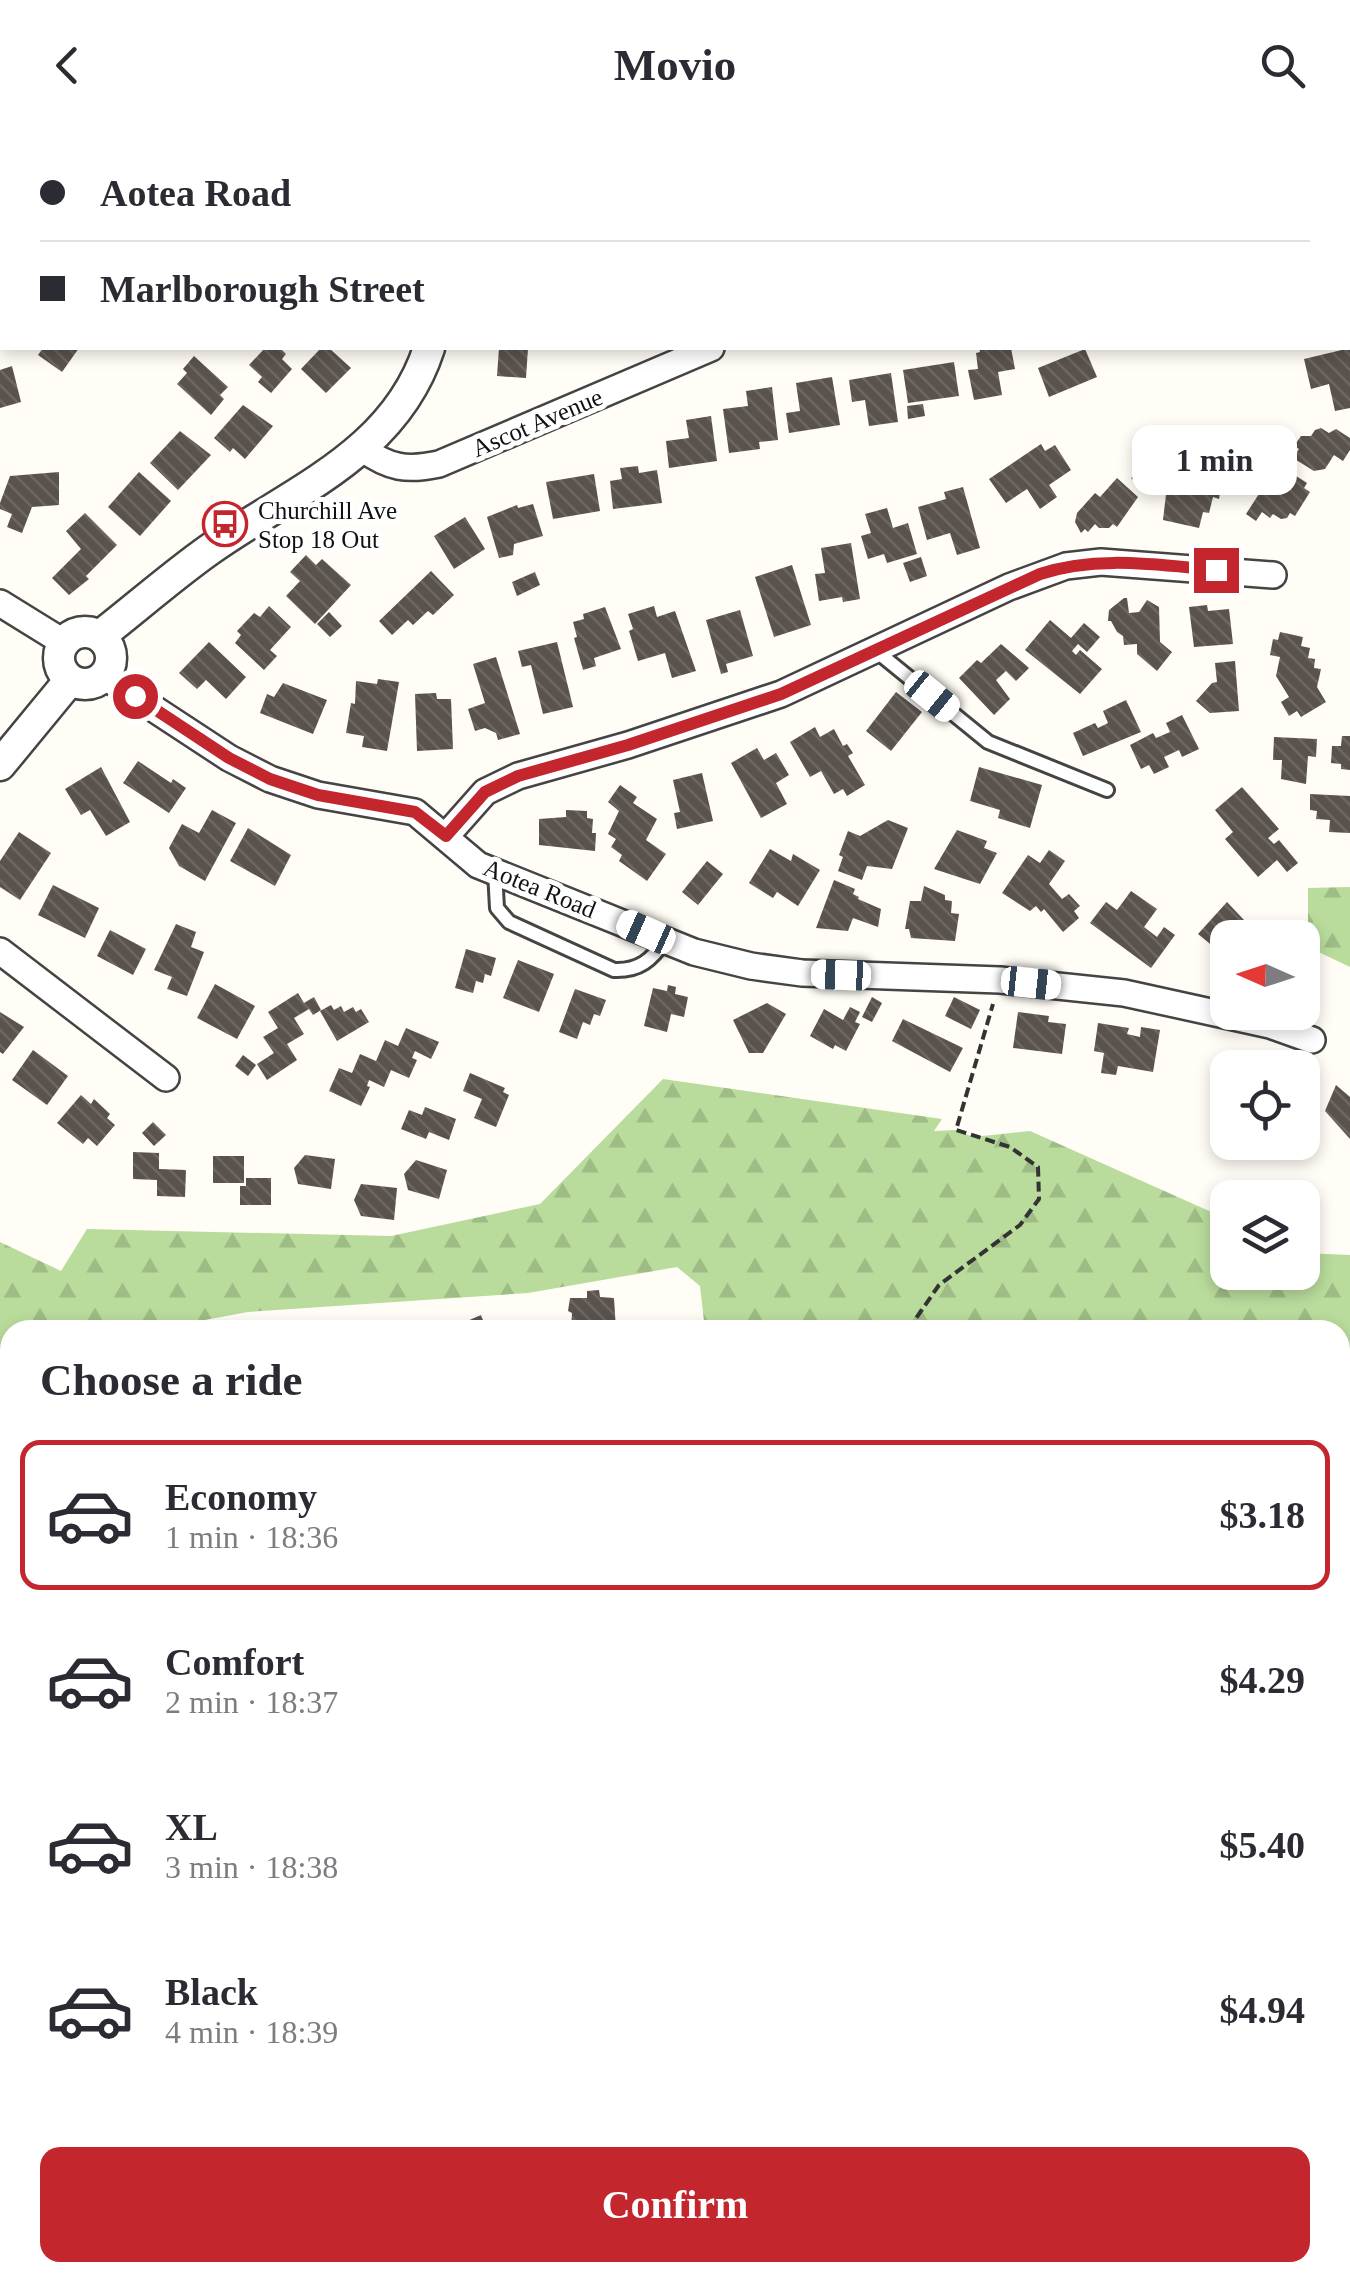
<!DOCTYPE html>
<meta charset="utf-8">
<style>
body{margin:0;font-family:"Times New Roman",serif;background:#f7f7f7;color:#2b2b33;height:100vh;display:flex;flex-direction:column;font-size:38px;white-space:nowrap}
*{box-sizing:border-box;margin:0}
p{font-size:32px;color:#7c7c81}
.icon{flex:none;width:55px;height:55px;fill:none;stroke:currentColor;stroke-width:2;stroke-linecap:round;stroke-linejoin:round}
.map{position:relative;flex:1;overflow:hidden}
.details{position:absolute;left:0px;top:1190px;width:1350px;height:962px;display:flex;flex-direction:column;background:#fff;border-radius:30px 30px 0 0;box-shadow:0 5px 15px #0003}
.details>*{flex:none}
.guide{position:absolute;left:0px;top:0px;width:1350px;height:220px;box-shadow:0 5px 15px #0003;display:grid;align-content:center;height:220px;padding:0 40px;background:#fff}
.needle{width:65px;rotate:273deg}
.tools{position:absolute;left:1210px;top:790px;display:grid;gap:20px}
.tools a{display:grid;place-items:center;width:110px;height:110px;border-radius:20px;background:#fff;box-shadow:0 5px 15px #0003;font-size:50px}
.end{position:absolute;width:45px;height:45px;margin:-22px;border:12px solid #c4262e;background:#fff;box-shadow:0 0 0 5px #fff}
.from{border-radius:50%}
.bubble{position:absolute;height:70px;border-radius:20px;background:#fff;box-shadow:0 5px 15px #0003;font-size:32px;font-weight:700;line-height:70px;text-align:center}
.car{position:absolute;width:30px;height:60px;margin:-30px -15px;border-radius:12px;box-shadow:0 0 8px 2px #0007;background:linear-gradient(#fff 24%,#345 0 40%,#fff 0 76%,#345 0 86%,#fff 0)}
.guide b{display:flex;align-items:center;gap:35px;height:95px;font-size:38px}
.guide b+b{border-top:2px solid #e1e1e2}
.guide i{width:25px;height:25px;background:#2b2b33}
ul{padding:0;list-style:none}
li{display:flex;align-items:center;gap:30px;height:150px;margin:0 20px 15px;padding:0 20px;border:5px solid transparent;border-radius:20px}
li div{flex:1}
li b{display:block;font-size:38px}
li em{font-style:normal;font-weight:700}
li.on{border-color:#c4262e}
li>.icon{width:90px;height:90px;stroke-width:1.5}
h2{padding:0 40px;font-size:45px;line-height:120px}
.button{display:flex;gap:20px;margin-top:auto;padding:20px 40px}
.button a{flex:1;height:115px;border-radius:20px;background:#c4262e;color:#fff;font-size:40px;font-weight:700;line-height:115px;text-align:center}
header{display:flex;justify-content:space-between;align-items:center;height:130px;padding:0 40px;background:#fff;font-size:45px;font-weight:700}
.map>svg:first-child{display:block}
.forest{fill:url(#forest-firs)}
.building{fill:url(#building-back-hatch)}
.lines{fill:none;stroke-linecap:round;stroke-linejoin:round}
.service-casing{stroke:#444;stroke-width:18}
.minor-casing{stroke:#444;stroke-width:30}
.tertiary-casing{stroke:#444;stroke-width:35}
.path{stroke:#333;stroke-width:4;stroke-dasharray:10 5;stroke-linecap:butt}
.service{stroke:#fff;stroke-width:12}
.minor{stroke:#fff;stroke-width:25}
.tertiary{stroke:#fff;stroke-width:30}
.route{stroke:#c4262e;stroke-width:12}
.labels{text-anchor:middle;stroke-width:10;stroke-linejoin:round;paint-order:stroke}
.street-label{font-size:25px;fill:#111;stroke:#fff}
.poi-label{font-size:25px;fill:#111;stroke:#fff;text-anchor:start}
</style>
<header><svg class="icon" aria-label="back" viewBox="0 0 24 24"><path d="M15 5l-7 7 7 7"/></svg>Movio<svg class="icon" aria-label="search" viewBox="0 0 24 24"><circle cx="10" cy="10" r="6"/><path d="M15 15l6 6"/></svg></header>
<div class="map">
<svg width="1350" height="2151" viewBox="0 0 1350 2151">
<defs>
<pattern id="forest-firs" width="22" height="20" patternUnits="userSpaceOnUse" patternTransform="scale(2.5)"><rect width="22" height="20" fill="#b9dc9c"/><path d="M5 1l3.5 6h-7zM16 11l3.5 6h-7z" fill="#9ebc85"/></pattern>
<pattern id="building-back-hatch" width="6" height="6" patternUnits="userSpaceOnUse" patternTransform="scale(2.5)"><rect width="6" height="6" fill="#5a524d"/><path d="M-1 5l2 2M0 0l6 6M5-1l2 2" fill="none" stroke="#6d6662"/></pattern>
</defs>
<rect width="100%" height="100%" fill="#fffdf5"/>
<g class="forest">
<polygon points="1350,757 1350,837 1308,817 1308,758"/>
<polygon points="663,949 942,989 934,1001 956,1000 973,1007 1030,1001 1227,1089 1228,1142 1302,1142 1303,1123 1350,1125 1350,2151 722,2151 724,2142 1340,2142 1340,1200 705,1200 700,1156 677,1137 528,1163 248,1182 151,1200 10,1200 10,1288 0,1296 0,1112 61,1141 87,1099 391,1106 540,1074"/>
<polygon points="0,1694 10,1714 10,1811 0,1816"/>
</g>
<g class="building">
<polygon points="43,218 79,218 62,242 38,225"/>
<polygon points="265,218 280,218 286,224 282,229 292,239 271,263 258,252 262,247 249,235"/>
<polygon points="321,218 329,218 351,238 326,263 301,239"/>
<polygon points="499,218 528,218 526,248 497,246"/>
<polygon points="979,218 1011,218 1015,239 998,242 1002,265 974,270 968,240 978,239 976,223 980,222"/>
<polygon points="1350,218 1350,278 1335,281 1329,254 1311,259 1304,229"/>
<polygon points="1085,219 1097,247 1049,267 1038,238"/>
<polygon points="194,226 228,257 220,265 224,269 211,285 177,254 187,243 183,239"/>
<polygon points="954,232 959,266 908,273 903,240"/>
<polygon points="12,236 21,272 0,278 0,240"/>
<polygon points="891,243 898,292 869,296 865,270 852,272 849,250"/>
<polygon points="832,247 840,295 789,303 786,283 800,281 796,253"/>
<polygon points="772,257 778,310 759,312 760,319 729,323 723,279 748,276 746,261"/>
<polygon points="923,274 925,286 908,289 907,276"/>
<polygon points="243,275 273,296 245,329 233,318 230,322 214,308"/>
<polygon points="711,286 717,331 669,338 666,311 689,308 686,290"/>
<polygon points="1321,298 1329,303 1336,299 1350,308 1350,320 1343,331 1334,325 1325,339 1314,341 1293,328 1299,319 1294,316 1301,306 1311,306 1315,300"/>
<polygon points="1154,299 1176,319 1140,357 1131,348 1135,345 1132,333 1140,324 1135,319"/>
<polygon points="180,301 211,325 178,360 150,333"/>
<polygon points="1041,314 1045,321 1055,315 1071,340 1049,355 1057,367 1040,379 1027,359 1006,373 989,349"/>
<polygon points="638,336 639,343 657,340 662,373 613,379 610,351 622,349 620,338"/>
<polygon points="1208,338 1219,340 1218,347 1223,348 1219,369 1213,367 1209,383 1203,382 1199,398 1163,390 1167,356 1175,359 1181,346 1188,348 1190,339 1207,343"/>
<polygon points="59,342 59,375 32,377 22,403 7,397 12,384 0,379 0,373 10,346"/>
<polygon points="139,342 171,371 140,406 108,377"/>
<polygon points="1290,342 1307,353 1304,358 1310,362 1295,386 1290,383 1287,388 1281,389 1273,384 1270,388 1262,382 1256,391 1246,384 1266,353 1271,356 1278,349 1283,352"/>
<polygon points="594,344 600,381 553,389 546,352"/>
<polygon points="1117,348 1138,367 1117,397 1113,394 1109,398 1099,398 1095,394 1088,402 1085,399 1081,403 1075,392 1077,383 1095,363 1100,367"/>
<polygon points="963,357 980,418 957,425 950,403 927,410 918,377 946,369 944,362"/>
<polygon points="533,374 543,406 514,414 513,425 499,428 487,387 517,375 518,378"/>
<polygon points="887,378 893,398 908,393 917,424 887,433 884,424 868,429 861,406 871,403 865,384"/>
<polygon points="85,383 117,415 86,446 89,449 69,465 52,448 81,419 66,401"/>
<polygon points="465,387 485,419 454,439 434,406"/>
<polygon points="851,413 860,469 843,472 842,467 819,471 815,444 825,443 821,418"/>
<polygon points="306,425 316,435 322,429 351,455 315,494 286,466 300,451 290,442"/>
<polygon points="921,427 927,446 910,452 903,433"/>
<polygon points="792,435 811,495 774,507 755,447"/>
<polygon points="431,441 454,465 433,485 428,481 413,495 408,490 392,505 379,491"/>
<polygon points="535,442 540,455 517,466 512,452"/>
<polygon points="1124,468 1127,468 1129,483 1139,482 1147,470 1159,477 1160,512 1172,522 1157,541 1137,524 1137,514 1124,515 1123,506 1117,502 1111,491 1108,491 1109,480"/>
<polygon points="1207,475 1208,481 1229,479 1233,514 1194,517 1189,477"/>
<polygon points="269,476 291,497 270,520 277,526 264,540 235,513 241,505 237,501 254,483 260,487"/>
<polygon points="654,476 657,487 675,481 696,541 672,548 665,523 638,531 629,501 633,499 628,484"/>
<polygon points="605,477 621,519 594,528 596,536 583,540 574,508 577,507 573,492 584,489 583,484"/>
<polygon points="740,480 753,526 726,534 728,542 721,544 706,490"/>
<polygon points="329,482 342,496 330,507 317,494"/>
<polygon points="1050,490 1071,508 1084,493 1100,507 1087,522 1078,514 1072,521 1076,525 1080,520 1102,539 1080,564 1025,520"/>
<polygon points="1280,502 1303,507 1301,516 1310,518 1308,528 1315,529 1314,538 1321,539 1317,557 1326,572 1301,587 1297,581 1289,586 1281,572 1289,567 1276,546 1280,527 1270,525 1273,509 1278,510"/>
<polygon points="209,512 246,547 226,569 206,550 197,559 179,543"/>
<polygon points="557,512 573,577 543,584 531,535 522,537 518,521"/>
<polygon points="1001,514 1029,538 1016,551 1006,541 996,550 1010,569 994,585 959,548 977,530 981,533"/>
<polygon points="496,527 520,604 498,610 496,603 485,598 475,601 468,579 485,573 473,534"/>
<polygon points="1235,531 1239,581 1210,583 1196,571 1212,553 1217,552 1215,533"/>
<polygon points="378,549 399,552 387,621 362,617 364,606 346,603 351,573 355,574 356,551 377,554"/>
<polygon points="283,553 327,570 313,604 260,583 267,564 274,567"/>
<polygon points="896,562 922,582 891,621 866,601"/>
<polygon points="436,563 437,569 451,569 453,619 417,621 415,564"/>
<polygon points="1126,570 1141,602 1083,626 1073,603 1095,593 1098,598 1108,593 1103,581"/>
<polygon points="1182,585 1199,619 1182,627 1179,620 1164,627 1169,637 1154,644 1149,635 1141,639 1130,615 1153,603 1156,608 1170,602 1166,593"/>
<polygon points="815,597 820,607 834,599 843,616 847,614 853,623 848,626 865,655 847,666 843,659 834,664 821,641 810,647 790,612"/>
<polygon points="1342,606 1350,606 1350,640 1341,639 1341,634 1331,633 1332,616 1341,616"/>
<polygon points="1274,607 1317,609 1316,627 1308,626 1306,654 1281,649 1282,630 1273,630"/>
<polygon points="757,618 764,630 776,623 789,645 776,653 787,674 761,688 731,633"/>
<polygon points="138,631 171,653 173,649 186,658 169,683 123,653"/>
<polygon points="101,637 130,692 106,706 90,680 81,685 65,659"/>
<polygon points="979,637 1042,655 1030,698 998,688 1000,680 970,671"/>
<polygon points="702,643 713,691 677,699 674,683 680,682 673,650"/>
<polygon points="620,655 637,667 633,673 657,689 646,710 666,724 647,751 619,731 622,725 611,717 616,709 608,704 619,681 608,672"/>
<polygon points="1242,657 1279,699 1268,708 1274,714 1279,710 1298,733 1287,742 1277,730 1258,747 1225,709 1233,702 1215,680"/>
<polygon points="1310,664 1350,666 1350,703 1329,702 1330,690 1316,689 1317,681 1310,680"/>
<polygon points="212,680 236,693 205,751 179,736 169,718 182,694 199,703"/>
<polygon points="566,680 587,681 587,688 593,689 592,703 596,703 595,721 539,715 539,689 566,687"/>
<polygon points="888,690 908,698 892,739 867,736 862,750 838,741 843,727 839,725 848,701 860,706"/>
<polygon points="248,698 291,725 275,756 230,731"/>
<polygon points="957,700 987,711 984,718 997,723 980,754 934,739"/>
<polygon points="19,702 51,723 20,770 0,757 0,731"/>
<polygon points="770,719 791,731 793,724 820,740 798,776 777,762 773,768 749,753"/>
<polygon points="1049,720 1065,731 1049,754 1062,769 1069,764 1080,776 1074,781 1079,788 1063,802 1044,779 1041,782 1036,776 1030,781 1002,763 1028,725 1040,733"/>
<polygon points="707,731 723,744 698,775 682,762"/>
<polygon points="834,750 855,759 853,764 859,767 858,769 881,779 878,797 853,788 848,801 816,798"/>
<polygon points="53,755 99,778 85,808 38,785"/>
<polygon points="924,756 945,765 945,770 952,771 951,783 959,784 955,811 911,808 909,799 905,799 910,771 921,771"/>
<polygon points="1131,761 1157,779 1144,797 1157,807 1164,797 1175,805 1151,838 1090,793 1106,772 1117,780"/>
<polygon points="1227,772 1261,808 1228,808 1228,821 1225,818 1220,822 1198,804"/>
<polygon points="176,794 196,802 191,817 204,822 187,866 167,859 172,847 154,840"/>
<polygon points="110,800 146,819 133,845 97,826"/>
<polygon points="466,819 496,828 491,846 485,844 483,853 476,851 473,863 455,858"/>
<polygon points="518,830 554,844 539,882 503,868"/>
<polygon points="215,854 255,876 237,909 197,888"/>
<polygon points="668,855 676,857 675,864 688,867 684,887 671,884 667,902 644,896 653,858 667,861"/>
<polygon points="575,859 606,870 600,886 594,884 590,895 583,892 577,909 559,902"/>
<polygon points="298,863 304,873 314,867 321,880 313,885 309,879 294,888 304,904 287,914 297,930 267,950 257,934 274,923 263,907 278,898 268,882"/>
<polygon points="872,867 882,873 872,892 862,887"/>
<polygon points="954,867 980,880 971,899 945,886"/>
<polygon points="767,873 786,884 763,923 749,923 733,890"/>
<polygon points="331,875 334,880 341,876 344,882 353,877 356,882 361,879 369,892 337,911 320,881"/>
<polygon points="850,877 860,882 855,892 860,894 846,921 835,915 833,919 810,906 824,879 843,890"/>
<polygon points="0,882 24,897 3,924 0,922"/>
<polygon points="1018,882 1049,886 1048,892 1066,894 1062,924 1013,918"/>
<polygon points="903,889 963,918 950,942 892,911"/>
<polygon points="1098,893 1129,898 1127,904 1140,907 1141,897 1160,900 1153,942 1118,936 1116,945 1101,943 1104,923 1094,921"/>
<polygon points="406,898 439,912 431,929 415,921 412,928 417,930 409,948 391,940 384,957 369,950 367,956 370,957 361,976 329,961 339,938 352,943 360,924 376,931 385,910 398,916"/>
<polygon points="33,920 68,946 47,975 12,950"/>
<polygon points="243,925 256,935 248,946 235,936"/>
<polygon points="1214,929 1258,932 1258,938 1228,938 1228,973 1211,972"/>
<polygon points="470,943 505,958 503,962 509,965 496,997 474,988 482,969 463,961"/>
<polygon points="1336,955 1350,967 1350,1009 1325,981"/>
<polygon points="81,965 91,974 94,969 110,984 107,988 115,995 97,1016 88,1008 83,1014 57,993"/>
<polygon points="425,977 456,989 449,1010 429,1002 426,1009 401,999 409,980 422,985"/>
<polygon points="153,992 166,1005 154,1016 142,1003"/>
<polygon points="133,1022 159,1023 159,1039 186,1040 185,1067 157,1066 157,1050 133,1049"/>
<polygon points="305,1025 335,1029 331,1059 298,1054 294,1038"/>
<rect x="213" y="1026" width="31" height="27"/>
<polygon points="416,1030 447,1040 439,1069 408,1060 404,1044"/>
<polygon points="246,1048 271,1048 271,1075 240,1075 240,1056 246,1056"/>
<polygon points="361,1054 397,1058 394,1090 361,1086 354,1070"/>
<polygon points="599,1160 600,1167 614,1168 616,1200 571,1200 572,1183 568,1181 570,1168 587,1168 587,1161"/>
<polygon points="481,1185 487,1200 446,1200"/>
<polygon points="10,1434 10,1460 0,1462 0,1437"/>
<polygon points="10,1505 10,1535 7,1535 10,1552 0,1554 0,1507"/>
<polygon points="10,1984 10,2016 0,2018 0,1990"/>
<polygon points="8,2129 10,2142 20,2142 27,2151 0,2151 0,2136"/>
<polygon points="52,2142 96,2142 90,2151 53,2151 48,2148"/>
<polygon points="222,2142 235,2142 242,2151 210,2151"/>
<polygon points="442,2142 468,2142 468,2151 433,2151"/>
</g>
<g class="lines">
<defs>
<g id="service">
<polyline points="875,520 988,612 1107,660"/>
<path d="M 495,742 L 497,778 L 509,792 L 614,840 C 639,841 652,830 665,810"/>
</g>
<g id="minor">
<path d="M 363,319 C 389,338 407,341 439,334 L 711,218"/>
<polyline points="0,473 63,512"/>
<polyline points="104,546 229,628 270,649 318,665 415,682 478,735 694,822 751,836 802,843 1000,850 1124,863 1270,895 1312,910"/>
<polyline points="446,706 485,662 518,646 628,615 781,564 1009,457 1066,436 1101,432 1273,445"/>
<polyline points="0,821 166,948"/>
<polyline points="0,1854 10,1853"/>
<polyline points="0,2078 10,2075"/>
<polyline points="341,2151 356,2142"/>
<polyline points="512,2151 516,2142"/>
</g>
<g id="tertiary">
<polyline points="475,2 477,0"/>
<circle cx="85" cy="528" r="26"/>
<path d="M 100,506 C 136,478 171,447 209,420 C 292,361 395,324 429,218"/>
<polyline points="0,635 70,550"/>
</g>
</defs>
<use href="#service" class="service-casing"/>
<use href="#minor" class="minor-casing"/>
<use href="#tertiary" class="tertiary-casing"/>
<g class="path">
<polyline points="908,1200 939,1155 1020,1095 1039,1069 1038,1037 1010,1017 956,1000 993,874"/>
<polyline points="1340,1245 1350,1244"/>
</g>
<use href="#service" class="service"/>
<use href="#minor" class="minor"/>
<use href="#tertiary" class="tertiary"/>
</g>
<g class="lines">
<path class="route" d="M 135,566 L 229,628 L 270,649 L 318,665 L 415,682 L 446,706 L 485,662 L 518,646 L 628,615 L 781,564 L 1040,444 C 1097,425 1157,435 1216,440"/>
</g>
<defs>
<symbol id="bus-ring" viewBox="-11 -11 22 22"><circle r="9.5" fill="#fff" stroke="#c4262e" stroke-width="1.5"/><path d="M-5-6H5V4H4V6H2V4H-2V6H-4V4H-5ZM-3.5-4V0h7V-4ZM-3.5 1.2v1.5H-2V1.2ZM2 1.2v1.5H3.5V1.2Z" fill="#c4262e"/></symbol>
</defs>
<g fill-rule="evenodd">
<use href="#bus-ring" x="200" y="369" width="50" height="50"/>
</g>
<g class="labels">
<g class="street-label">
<text transform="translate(537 292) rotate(-23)" y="9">Ascot Avenue</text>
<text transform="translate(540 758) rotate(22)" y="9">Aotea Road</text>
</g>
<g class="poi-label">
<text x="258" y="389">Churchill Ave<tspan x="258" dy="29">Stop 18 Out</tspan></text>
</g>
</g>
</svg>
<div class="tools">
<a><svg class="needle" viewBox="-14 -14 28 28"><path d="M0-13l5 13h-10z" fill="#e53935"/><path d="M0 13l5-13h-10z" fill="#7c7c81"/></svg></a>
<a><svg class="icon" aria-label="locate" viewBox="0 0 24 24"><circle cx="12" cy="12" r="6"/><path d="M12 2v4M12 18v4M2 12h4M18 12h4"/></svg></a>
<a><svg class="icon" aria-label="layers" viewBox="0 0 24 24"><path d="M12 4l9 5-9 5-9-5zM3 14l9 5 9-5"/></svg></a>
</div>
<i class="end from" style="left:135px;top:566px"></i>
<i class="end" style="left:1216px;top:440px"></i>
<div class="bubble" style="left:1132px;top:295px;width:165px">1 min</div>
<i class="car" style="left:932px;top:566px;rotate:129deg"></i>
<i class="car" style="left:646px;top:802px;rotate:294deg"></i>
<i class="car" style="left:841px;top:845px;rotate:272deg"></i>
<i class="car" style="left:1031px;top:853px;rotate:96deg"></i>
<div class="guide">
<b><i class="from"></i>Aotea Road</b>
<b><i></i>Marlborough Street</b>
</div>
<section class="details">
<h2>Choose a ride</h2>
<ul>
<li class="on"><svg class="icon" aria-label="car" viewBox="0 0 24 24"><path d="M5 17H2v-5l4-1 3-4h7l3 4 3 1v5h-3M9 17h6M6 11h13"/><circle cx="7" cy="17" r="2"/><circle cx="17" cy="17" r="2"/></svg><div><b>Economy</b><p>1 min · 18:36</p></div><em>$3.18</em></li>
<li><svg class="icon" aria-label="car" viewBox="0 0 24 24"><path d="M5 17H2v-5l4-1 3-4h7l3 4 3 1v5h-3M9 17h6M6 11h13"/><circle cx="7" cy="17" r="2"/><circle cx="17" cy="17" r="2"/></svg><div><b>Comfort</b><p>2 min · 18:37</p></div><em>$4.29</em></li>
<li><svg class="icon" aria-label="car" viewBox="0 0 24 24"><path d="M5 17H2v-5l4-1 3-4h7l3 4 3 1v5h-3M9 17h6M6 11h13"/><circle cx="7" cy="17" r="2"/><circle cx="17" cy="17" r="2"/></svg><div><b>XL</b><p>3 min · 18:38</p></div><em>$5.40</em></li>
<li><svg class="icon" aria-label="car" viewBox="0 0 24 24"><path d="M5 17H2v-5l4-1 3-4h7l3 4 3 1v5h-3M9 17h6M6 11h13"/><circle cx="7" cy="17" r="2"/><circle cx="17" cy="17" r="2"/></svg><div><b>Black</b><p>4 min · 18:39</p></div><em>$4.94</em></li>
</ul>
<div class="button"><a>Confirm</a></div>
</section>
</div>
